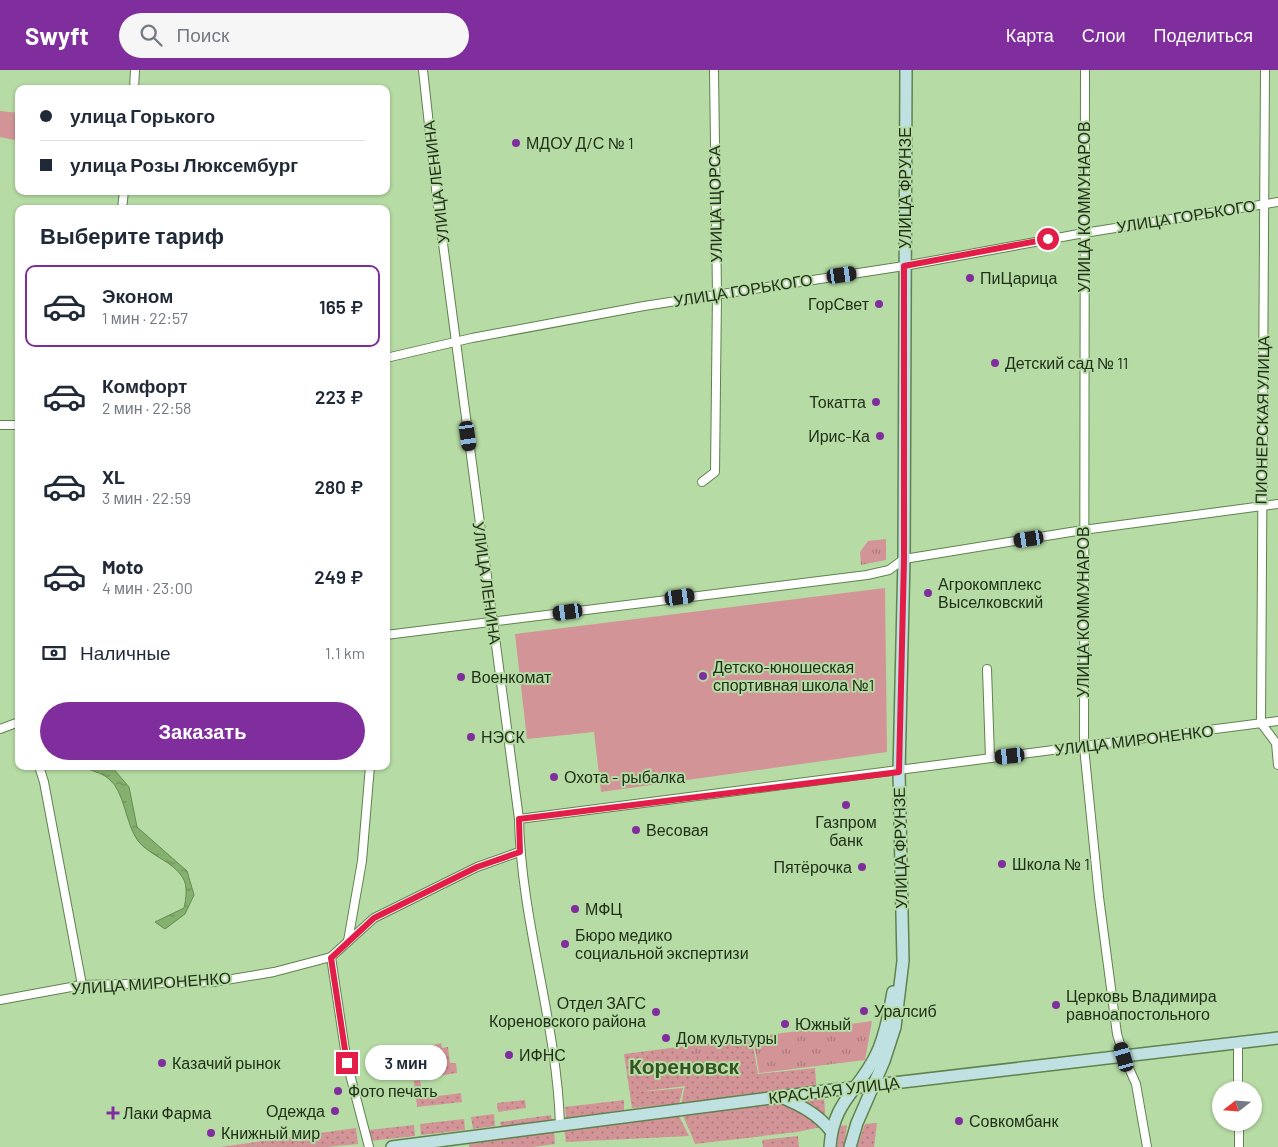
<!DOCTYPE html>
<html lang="ru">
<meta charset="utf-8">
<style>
body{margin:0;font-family:Barlow,sans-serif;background:#f6f6f7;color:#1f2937;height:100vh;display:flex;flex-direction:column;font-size:19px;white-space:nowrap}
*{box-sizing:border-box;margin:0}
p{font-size:16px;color:#747a83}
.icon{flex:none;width:28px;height:28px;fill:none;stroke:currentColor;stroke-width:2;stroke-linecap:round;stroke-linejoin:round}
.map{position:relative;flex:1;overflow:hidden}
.sheet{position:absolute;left:15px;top:135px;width:375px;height:565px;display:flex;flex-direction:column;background:#fff;border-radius:10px;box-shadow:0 1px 4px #0004}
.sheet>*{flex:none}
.hud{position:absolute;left:15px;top:15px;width:375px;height:110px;border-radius:10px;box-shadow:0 1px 4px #0004;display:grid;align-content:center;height:110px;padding:0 25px;background:#fff}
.needle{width:32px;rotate:253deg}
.buttons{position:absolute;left:1212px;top:1011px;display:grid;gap:10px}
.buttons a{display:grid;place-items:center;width:50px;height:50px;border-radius:50%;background:#fff;box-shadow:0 1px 4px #0004;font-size:25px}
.end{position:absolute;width:22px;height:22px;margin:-11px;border:6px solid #e11d48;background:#fff;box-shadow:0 0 0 2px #fff}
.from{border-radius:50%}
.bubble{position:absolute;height:35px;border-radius:18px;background:#fff;box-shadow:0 1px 4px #0004;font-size:16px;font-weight:600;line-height:35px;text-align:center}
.car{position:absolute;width:15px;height:30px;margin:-15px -8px;border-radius:6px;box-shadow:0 0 4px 1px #0007;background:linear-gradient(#222 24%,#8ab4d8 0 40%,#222 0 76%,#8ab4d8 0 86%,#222 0)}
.hud b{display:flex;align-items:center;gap:18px;height:48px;font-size:19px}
.hud b+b{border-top:1px solid #e0e1e3}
.hud i{width:12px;height:12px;background:#1f2937}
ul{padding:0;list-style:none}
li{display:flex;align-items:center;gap:15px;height:82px;margin:0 10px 8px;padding:0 15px;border:2px solid transparent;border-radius:10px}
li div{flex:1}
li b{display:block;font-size:19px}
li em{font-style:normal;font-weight:600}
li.selected{border-color:#802e9d}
li>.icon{width:45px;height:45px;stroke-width:1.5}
h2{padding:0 25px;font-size:22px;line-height:60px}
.pay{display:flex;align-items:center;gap:12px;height:55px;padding:0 25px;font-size:19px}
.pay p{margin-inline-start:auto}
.primary-button{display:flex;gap:10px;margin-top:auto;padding:10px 25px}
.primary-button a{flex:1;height:58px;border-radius:30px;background:#802e9d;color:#fff;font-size:20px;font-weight:600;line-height:58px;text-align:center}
header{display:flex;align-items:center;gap:30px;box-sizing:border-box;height:70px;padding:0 25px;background:#802e9d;color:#fff}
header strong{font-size:24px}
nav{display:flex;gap:28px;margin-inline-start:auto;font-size:18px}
.search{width:350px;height:45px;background:#f6f6f7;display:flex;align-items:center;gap:12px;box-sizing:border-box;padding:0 18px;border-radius:28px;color:#747a83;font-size:19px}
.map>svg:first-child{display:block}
.grass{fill:url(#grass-dots)}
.park{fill:url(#park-tufts)}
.garden{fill:#d39497}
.water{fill:url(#water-ripples);stroke:#668a55}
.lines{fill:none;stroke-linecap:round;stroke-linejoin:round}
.minor-casing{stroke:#60824f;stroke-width:10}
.secondary-casing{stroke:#60824f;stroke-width:14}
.minor{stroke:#fff;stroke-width:8}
.secondary{stroke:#c0e1e1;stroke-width:11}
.route{stroke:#e11d48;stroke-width:6}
.poi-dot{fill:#802e9d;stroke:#b6dba4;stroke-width:2}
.labels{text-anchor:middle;stroke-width:4;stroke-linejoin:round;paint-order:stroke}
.poi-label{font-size:16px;fill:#21301a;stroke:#b6dba4;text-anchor:start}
.street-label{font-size:16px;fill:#21301a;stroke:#b6dba4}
.district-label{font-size:21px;font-weight:bold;fill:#345422;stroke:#b6dba4}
</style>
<header>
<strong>Swyft</strong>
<div class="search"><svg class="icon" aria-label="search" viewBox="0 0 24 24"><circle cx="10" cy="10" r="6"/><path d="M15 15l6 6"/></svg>Поиск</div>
<nav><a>Карта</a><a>Слои</a><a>Поделиться</a></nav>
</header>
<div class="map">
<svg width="1278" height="1077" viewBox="0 0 1278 1077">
<defs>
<pattern id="grass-dots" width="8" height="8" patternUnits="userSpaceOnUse" patternTransform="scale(1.25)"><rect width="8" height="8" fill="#d39497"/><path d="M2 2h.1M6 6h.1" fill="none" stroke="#ab797a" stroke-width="1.8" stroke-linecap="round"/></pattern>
<pattern id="park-tufts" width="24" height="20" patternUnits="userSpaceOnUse" patternTransform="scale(1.25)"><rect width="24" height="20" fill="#d39497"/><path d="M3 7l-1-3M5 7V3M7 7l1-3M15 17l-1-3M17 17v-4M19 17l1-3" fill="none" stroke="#ab797a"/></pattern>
<pattern id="water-ripples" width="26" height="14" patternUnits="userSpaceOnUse" patternTransform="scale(1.25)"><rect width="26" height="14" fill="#84b16e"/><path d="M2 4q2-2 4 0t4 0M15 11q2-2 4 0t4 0" fill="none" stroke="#6c905a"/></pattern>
</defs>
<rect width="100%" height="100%" fill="#b6dba4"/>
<g class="grass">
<path d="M 751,964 L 758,1004 L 815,998 L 817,1026 L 824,1026 L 826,1056 L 797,1062 L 695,1074 C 686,1048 677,1045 685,1016 L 639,1022 L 683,1018 L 679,1034 L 632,1038 L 624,984 L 726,971 L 729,966 Z"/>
<polygon points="441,973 442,978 448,977 450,993 456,993 457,1003 423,1008 422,978"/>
<polygon points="420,1010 423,1028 461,1023 462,1032 417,1037 414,1011"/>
<polygon points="525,1030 526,1038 498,1042 497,1033"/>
<polygon points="624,1030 624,1040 566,1048 565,1037"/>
<polygon points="494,1044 495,1056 473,1059 471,1047"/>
<polygon points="551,1045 552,1051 501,1058 500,1052"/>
<polygon points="679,1046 689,1066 566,1072 564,1059"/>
<polygon points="464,1049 465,1060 421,1065 420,1054"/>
<polygon points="877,1053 874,1077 857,1077 865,1054"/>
<polygon points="414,1055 415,1066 370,1071 369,1060"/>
<polygon points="847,1055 844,1077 837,1077 840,1056"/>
<polygon points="356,1058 358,1074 327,1077 220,1077"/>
<polygon points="554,1061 555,1074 533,1077 469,1077 469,1074"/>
<polygon points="798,1066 799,1077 763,1077 762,1070"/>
</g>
<g class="park">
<polygon points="886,469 886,490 861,495 860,482 868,471"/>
<polygon points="872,951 865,990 759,1003 753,967"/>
<polygon points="709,973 710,985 695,987 693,976"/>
</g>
<g class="garden">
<polygon points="0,41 19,43 19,71 0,67"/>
<polygon points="885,518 887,682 601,722 594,662 527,669 515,564"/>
</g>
<path class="water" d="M 90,696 L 111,696 L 129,717 L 137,757 L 187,801 L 194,825 L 185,844 L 165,859 L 155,852 L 184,838 C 186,829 188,816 183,808 C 173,791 150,786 138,771 C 125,753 125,722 109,709 C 104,704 95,702 89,699 Z"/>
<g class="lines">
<defs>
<g id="minor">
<path d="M 423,0 L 437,128 L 519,749 C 521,852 557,952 560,1055"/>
<polyline points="1085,0 1084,677 1099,827 1117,964 1124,987 1136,1014 1147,1077"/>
<polyline points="1265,0 1261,653 1276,673 1278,695"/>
<polyline points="134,19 135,0"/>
<polyline points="122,139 124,121"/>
<polyline points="386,288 472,268 644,236 904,196 1084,163 1278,132"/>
<polyline points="0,355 19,355"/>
<polyline points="702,412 715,402 717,224 714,0"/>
<polyline points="386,565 867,505 889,500 904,489 1083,460 1278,434"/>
<polyline points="987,599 990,688"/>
<polyline points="0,659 19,652"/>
<polyline points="39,696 44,712 82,915"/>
<polyline points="519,749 1278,651"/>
<polyline points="348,871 362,791 370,696"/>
<polyline points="331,887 347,993 369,1077"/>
<polyline points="0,930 82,915 214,912 274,902 331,887 374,848 477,797 519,782"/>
<polyline points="1238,973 1238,1020"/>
<polyline points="1239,1052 1239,1077"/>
</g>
<g id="secondary">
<path d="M 781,1027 C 800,1035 818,1044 831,1061"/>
<polyline points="392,1077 825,1021 1278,968"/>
<path d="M 830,1077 C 833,1031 858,1022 876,985 C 884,969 890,940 893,922"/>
<polyline points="850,1077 857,1053 884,991 895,957 903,891 899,702 904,489 906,0"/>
</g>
</defs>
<use href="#minor" class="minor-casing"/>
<use href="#secondary" class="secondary-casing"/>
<use href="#minor" class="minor"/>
<use href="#secondary" class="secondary"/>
</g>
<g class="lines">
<polyline class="route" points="347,993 331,888 374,848 477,797 520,782 519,749 899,702 904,489 904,196 1048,169"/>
</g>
<g class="poi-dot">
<circle cx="516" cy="73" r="5"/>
<circle cx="970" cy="208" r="5"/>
<circle cx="879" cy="234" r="5"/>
<circle cx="995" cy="293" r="5"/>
<circle cx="876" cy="332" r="5"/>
<circle cx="880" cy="366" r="5"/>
<circle cx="928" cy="523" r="5"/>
<circle cx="703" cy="606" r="5"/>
<circle cx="461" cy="607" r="5"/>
<circle cx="471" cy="667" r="5"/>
<circle cx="554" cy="707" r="5"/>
<circle cx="846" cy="735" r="5"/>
<circle cx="636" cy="760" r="5"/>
<circle cx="1002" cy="794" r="5"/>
<circle cx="862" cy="797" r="5"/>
<circle cx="575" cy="839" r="5"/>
<circle cx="565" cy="874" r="5"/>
<circle cx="1056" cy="935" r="5"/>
<circle cx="864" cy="941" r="5"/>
<circle cx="656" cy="942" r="5"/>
<circle cx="785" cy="954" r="5"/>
<circle cx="666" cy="968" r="5"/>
<circle cx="509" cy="985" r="5"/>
<circle cx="162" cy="993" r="5"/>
<circle cx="338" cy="1021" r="5"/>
<circle cx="335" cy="1041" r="5"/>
<path d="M110.5 1035.5h5v5h5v5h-5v5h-5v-5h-5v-5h5z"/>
<circle cx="959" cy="1051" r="5"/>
<circle cx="211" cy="1063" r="5"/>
</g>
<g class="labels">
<g class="poi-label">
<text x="526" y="79">МДОУ Д/С № 1</text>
<text x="980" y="214">ПиЦарица</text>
<text x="869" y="240" text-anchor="end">ГорСвет</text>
<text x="1005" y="299">Детский сад № 11</text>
<text x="866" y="338" text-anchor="end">Токатта</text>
<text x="870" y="372" text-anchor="end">Ирис-Ка</text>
<text x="938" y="520">Агрокомплекс<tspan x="938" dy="18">Выселковский</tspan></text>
<text x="713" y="603">Детско-юношеская<tspan x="713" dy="18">спортивная школа №1</tspan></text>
<text x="471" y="613">Военкомат</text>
<text x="481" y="673">НЭСК</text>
<text x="564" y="713">Охота - рыбалка</text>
<text x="846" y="758" text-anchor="middle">Газпром<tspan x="846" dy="18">банк</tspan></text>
<text x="646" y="766">Весовая</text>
<text x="1012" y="800">Школа № 1</text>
<text x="852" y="803" text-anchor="end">Пятёрочка</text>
<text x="585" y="845">МФЦ</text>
<text x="575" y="871">Бюро медико<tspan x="575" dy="18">социальной экспертизи</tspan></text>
<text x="1066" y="932">Церковь Владимира<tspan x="1066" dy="18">равноапостольного</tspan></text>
<text x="646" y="939" text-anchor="end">Отдел ЗАГС<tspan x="646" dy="18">Кореновского района</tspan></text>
<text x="874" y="947">Уралсиб</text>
<text x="795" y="960">Южный</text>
<text x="676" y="974">Дом культуры</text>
<text x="519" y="991">ИФНС</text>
<text x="172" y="999">Казачий рынок</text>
<text x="348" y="1027">Фото печать</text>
<text x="325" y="1047" text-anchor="end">Одежда</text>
<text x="123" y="1049">Лаки Фарма</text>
<text x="969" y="1057">Совкомбанк</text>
<text x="221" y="1069">Книжный мир</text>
</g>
<g class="street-label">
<text transform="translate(436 112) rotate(-97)" y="6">УЛИЦА ЛЕНИНА</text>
<text transform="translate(905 118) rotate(-90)" y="6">УЛИЦА ФРУНЗЕ</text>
<text transform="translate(715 134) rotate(-91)" y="6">УЛИЦА ЩОРСА</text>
<text transform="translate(1084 137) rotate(-90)" y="6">УЛИЦА КОММУНАРОВ</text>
<text transform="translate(1186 146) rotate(-9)" y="6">УЛИЦА ГОРЬКОГО</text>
<text transform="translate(743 220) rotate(-9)" y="6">УЛИЦА ГОРЬКОГО</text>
<text transform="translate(1262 350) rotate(-89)" y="6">ПИОНЕРСКАЯ УЛИЦА</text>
<text transform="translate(487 513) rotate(82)" y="6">УЛИЦА ЛЕНИНА</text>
<text transform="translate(1083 542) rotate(-90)" y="6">УЛИЦА КОММУНАРОВ</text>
<text transform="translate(1134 670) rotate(-7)" y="6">УЛИЦА МИРОНЕНКО</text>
<text transform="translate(900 778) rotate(-91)" y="6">УЛИЦА ФРУНЗЕ</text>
<text transform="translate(151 913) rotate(-4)" y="6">УЛИЦА МИРОНЕНКО</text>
<text transform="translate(834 1020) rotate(-7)" y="6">КРАСНАЯ УЛИЦА</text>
</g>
<g class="district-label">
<text x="684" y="1004">Кореновск</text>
</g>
</g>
</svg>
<div class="buttons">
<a><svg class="needle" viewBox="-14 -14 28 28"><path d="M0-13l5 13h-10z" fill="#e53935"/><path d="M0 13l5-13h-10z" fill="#747a83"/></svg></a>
</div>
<i class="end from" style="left:1048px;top:169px"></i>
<i class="end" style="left:347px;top:993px"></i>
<div class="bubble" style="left:365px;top:975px;width:82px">3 мин</div>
<i class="car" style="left:842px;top:205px;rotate:82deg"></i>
<i class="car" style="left:468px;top:366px;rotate:172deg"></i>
<i class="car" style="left:1029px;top:469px;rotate:261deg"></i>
<i class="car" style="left:680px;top:527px;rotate:82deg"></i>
<i class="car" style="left:568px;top:542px;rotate:262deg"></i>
<i class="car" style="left:1010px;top:686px;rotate:264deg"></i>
<i class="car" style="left:1124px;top:987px;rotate:344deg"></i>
<div class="hud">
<b><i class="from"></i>улица Горького</b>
<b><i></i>улица Розы Люксембург</b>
</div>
<section class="sheet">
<h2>Выберите тариф</h2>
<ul>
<li class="selected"><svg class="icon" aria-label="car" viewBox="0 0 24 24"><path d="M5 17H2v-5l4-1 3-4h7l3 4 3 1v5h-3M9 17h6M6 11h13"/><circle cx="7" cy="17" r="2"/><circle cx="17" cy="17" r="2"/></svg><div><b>Эконом</b><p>1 мин · 22:57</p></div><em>165 ₽</em></li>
<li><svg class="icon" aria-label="car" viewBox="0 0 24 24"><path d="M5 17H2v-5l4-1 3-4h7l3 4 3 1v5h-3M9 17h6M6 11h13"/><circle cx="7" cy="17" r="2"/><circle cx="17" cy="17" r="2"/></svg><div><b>Комфорт</b><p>2 мин · 22:58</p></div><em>223 ₽</em></li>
<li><svg class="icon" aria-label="car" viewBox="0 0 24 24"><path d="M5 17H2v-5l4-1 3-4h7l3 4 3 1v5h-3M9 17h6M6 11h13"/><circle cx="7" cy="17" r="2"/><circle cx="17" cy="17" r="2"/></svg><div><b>XL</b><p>3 мин · 22:59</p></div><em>280 ₽</em></li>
<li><svg class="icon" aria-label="car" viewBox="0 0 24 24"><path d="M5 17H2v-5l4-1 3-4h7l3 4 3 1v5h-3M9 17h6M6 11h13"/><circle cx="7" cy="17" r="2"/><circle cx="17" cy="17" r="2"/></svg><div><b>Moto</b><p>4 мин · 23:00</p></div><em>249 ₽</em></li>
</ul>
<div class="pay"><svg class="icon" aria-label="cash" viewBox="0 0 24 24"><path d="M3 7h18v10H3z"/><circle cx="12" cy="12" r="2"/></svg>Наличные<p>1.1 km</p></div>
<div class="primary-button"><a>Заказать</a></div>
</section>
</div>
